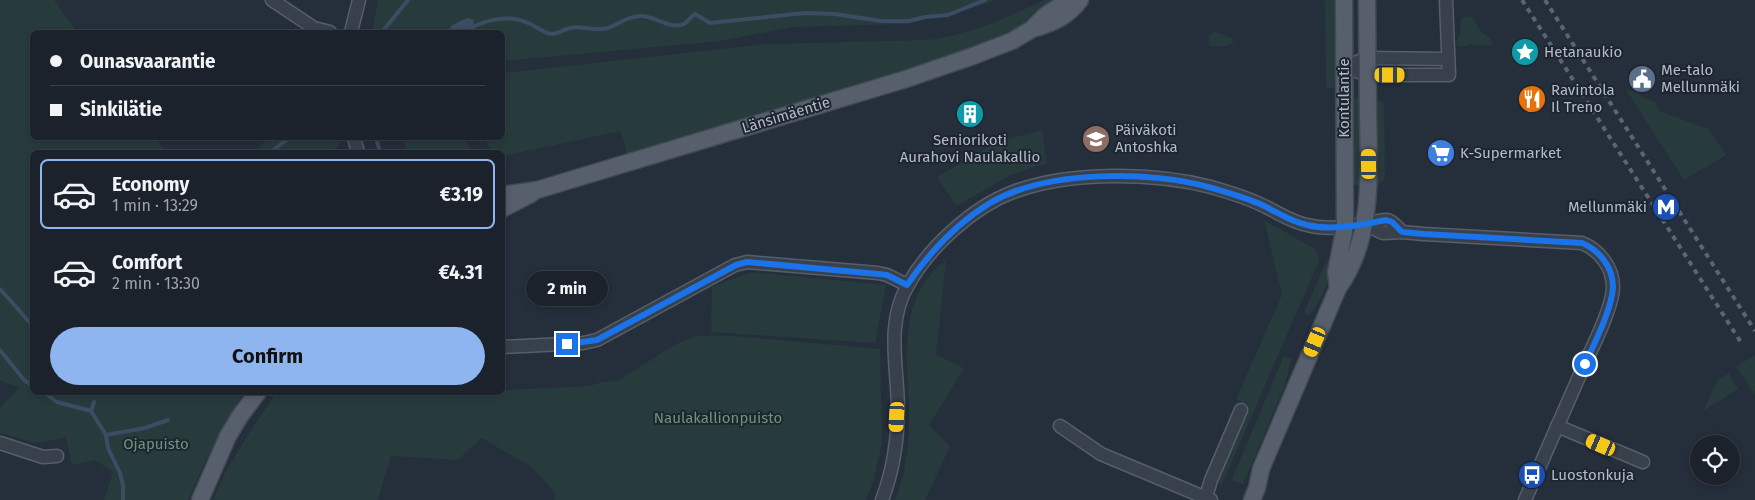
<!DOCTYPE html>
<meta charset="utf-8">
<style>
body{margin:0;font-family:"Fira Sans",sans-serif;background:#252a34;color:#f1f3f6;height:100vh;display:flex;flex-direction:column;font-size:19px;white-space:nowrap}
*{box-sizing:border-box;margin:0}
p{font-size:16px;color:#a0a4a9}
.icon{flex:none;width:28px;height:28px;fill:none;stroke:currentColor;stroke-width:2;stroke-linecap:round;stroke-linejoin:round}
.map{position:relative;flex:1;overflow:hidden}
.drawer{position:absolute;left:30px;top:150px;width:475px;height:245px;display:flex;flex-direction:column;background:#1c222c;border-radius:8px;box-shadow:0 2px 8px #0003,0 0 0 1px #3a3f48}
.drawer>*{flex:none}
.banner{position:absolute;left:30px;top:30px;width:475px;height:110px;border-radius:8px;box-shadow:0 2px 8px #0003,0 0 0 1px #3a3f48;display:grid;align-content:center;height:110px;padding:0 20px;background:#1c222c}
.fabs{position:absolute;left:1690px;top:435px;display:grid;gap:10px}
.fabs a{display:grid;place-items:center;width:50px;height:50px;border-radius:50%;background:#1c222c;box-shadow:0 2px 8px #0003,0 0 0 1px #3a3f48;font-size:25px}
.end{position:absolute;width:22px;height:22px;margin:-11px;border:6px solid #1a73e8;background:#fff;box-shadow:0 0 0 2px #fff}
.from{border-radius:50%}
.bubble{position:absolute;height:35px;border-radius:18px;background:#1c222c;box-shadow:0 2px 8px #0003,0 0 0 1px #3a3f48;font-size:16px;font-weight:700;line-height:35px;text-align:center}
.car{position:absolute;width:15px;height:30px;margin:-15px -8px;border-radius:6px;box-shadow:0 0 4px 1px #0007;background:linear-gradient(#f5c518 24%,#345 0 40%,#f5c518 0 76%,#345 0 86%,#f5c518 0)}
.banner b{display:flex;align-items:center;gap:18px;height:48px;font-size:19px}
.banner b+b{border-top:1px solid #3a3f48}
.banner i{width:12px;height:12px;background:#f1f3f6}
ul{padding:9px 0 0;list-style:none}
li{display:flex;align-items:center;gap:15px;height:70px;margin:0 10px 8px;padding:0 10px;border:2px solid transparent;border-radius:8px}
li div{flex:1}
li b{display:block;font-size:19px}
li em{font-style:normal;font-weight:700}
li.current{border-color:#8fb5f1}
li>.icon{width:45px;height:45px;stroke-width:1.5}
.action{display:flex;gap:10px;margin-top:auto;padding:10px 20px}
.action a{flex:1;height:58px;border-radius:30px;background:#8fb5f1;color:#111;font-size:20px;font-weight:700;line-height:58px;text-align:center}
.map>svg:first-child{display:block}
.green{fill:#273b3d}
.water{fill:#3b4c63}
.lines{fill:none;stroke-linecap:round;stroke-linejoin:round}
.stream{stroke:#3b4c63;stroke-width:4}
.minor-casing{stroke:#565e69;stroke-width:15}
.major-casing{stroke:#414954;stroke-width:19}
.minor{stroke:#38404b;stroke-width:12}
.major{stroke:#565f6b;stroke-width:16}
.rail{stroke:#5a6472;stroke-width:4;stroke-dasharray:5 5;stroke-linecap:butt}
.route{stroke:#1a73e8;stroke-width:6}
.labels{text-anchor:middle;stroke-width:4;stroke-linejoin:round;paint-order:stroke}
.poi-label{font-size:15px;fill:#b4bbc6;stroke:#1d2530;text-anchor:start}
.street-label{font-size:15px;fill:#b4bbc6;stroke:#1d2530}
.park-label{font-size:15px;fill:#6c9676;stroke:#1d2530}
</style>
<div class="map">
<svg width="1755" height="500" viewBox="0 0 1755 500">
<rect width="100%" height="100%" fill="#252e3b"/>
<g class="green">
<polygon points="0,0 54,0 77,32 32,32 32,138 155,138 167,152 32,152 32,392 243,393 206,460 188,500 104,500 113,472 95,460 72,465 66,437 36,443 0,433 0,408 19,388 0,380"/>
<polygon points="378,0 996,0 982,5 906,24 792,27 721,41 503,61 502,32 473,32 474,30 452,25 447,32 372,32"/>
<path d="M 1044,0 L 1051,0 L 1052,4 C 1028,25 998,38 969,51 L 627,154 L 621,131 L 503,156 L 502,152 L 491,152 L 485,138 L 502,138 L 503,73 L 767,44 L 929,40 C 970,34 1007,18 1044,0 Z"/>
<polygon points="1325,0 1336,0 1337,88 1328,88 1326,87"/>
<polygon points="1466,16 1473,18 1482,33 1490,38 1493,45 1474,46 1473,44 1468,44 1468,46 1457,46 1457,40 1460,34 1461,19"/>
<polygon points="1214,32 1219,33 1232,38 1233,43 1227,46 1209,46 1209,36"/>
<polygon points="1625,88 1656,103 1659,111 1708,129 1726,155 1684,180"/>
<polygon points="1352,97 1361,98 1361,185 1353,185"/>
<polygon points="1375,101 1384,102 1385,176 1383,182 1376,184"/>
<polygon points="1042,130 1047,163 1011,175 956,206 937,177 997,142"/>
<polygon points="269,138 341,138 342,140 337,147 330,152 253,152"/>
<polygon points="402,138 465,138 471,152 408,152"/>
<polygon points="1264,220 1315,249 1319,257 1318,263 1220,489 1219,479 1248,405 1236,399 1282,295"/>
<path d="M 946,261 L 936,355 L 964,368 L 929,425 L 950,447 L 925,500 L 895,500 C 904,478 908,453 909,429 C 911,378 895,324 927,279 C 933,272 937,265 946,261 Z"/>
<path d="M 1331,261 C 1330,286 1322,295 1310,316 L 1304,313 L 1324,266 L 1327,262 Z"/>
<polygon points="751,272 886,285 875,343 711,332 712,287"/>
<polygon points="697,336 733,336 880,349 882,443 873,482 866,500 554,500 555,493 533,468 482,438 457,460 391,456 378,500 213,500 225,473 246,438 276,393 345,392 350,396 420,392 502,392 503,390 590,386 601,382 617,381 678,343"/>
<polygon points="1755,355 1755,394 1736,367"/>
<polygon points="1284,356 1291,359 1285,385 1243,484 1233,481 1232,479"/>
<polygon points="1729,373 1731,373 1730,376 1738,389 1703,411 1717,381"/>
</g>
<polygon class="water" points="467,18 474,20 473,32 447,32 452,25"/>
<g class="lines">
<g class="stream">
<polyline points="382,32 408,0"/>
<path d="M 464,32 C 480,21 509,13 528,23 C 536,26 543,33 552,34 C 558,34 564,29 570,28 C 582,25 595,32 608,28 C 619,24 630,15 643,16 C 656,17 671,30 684,24 C 688,21 691,17 695,14 L 710,23 L 805,13 L 835,14 L 881,21 L 909,21 L 925,17 L 948,15 L 985,0"/>
<polyline points="376,138 380,152"/>
<polyline points="271,152 289,138"/>
<polyline points="0,289 32,325"/>
<polyline points="0,350 24,380 32,385"/>
<polyline points="46,394 57,402 91,411"/>
<polyline points="94,402 91,411 106,435 108,448 120,473 123,485 123,500"/>
<polyline points="106,435 145,428 168,420"/>
</g>
<defs>
<g id="minor">
<polyline points="272,0 314,28 330,32"/>
<polyline points="351,32 359,0"/>
<polyline points="1344,67 1368,75 1449,75 1446,0"/>
<polyline points="1344,67 1367,58 1448,59"/>
<polyline points="354,138 358,152"/>
<path d="M 1364,224 L 1383,233 L 1402,232 L 1424,234 L 1582,243 C 1599,250 1613,267 1613,287 C 1613,307 1591,350 1582,370 C 1563,413 1544,456 1525,500"/>
<polyline points="502,347 583,343 597,340 735,265 747,262 878,273 887,275 907,285"/>
<polyline points="1060,426 1101,454 1211,500"/>
<polyline points="1557,426 1643,462"/>
<polyline points="0,443 43,457 57,456"/>
<path d="M 882,500 C 893,471 898,437 898,406 C 897,365 886,322 908,285 C 929,247 973,207 1013,192 C 1070,171 1153,172 1211,187 C 1228,192 1246,197 1262,205 C 1277,212 1291,222 1307,225 C 1326,230 1346,227 1365,224 C 1371,223 1381,219 1387,220 C 1393,221 1398,228 1402,232"/>
<polyline points="1205,500 1211,480 1241,410"/>
</g>
<g id="major">
<path d="M 1036,28 C 1055,22 1068,16 1080,0"/>
<polyline points="502,195 537,190 906,79 973,56 1012,41 1032,29 1046,15 1069,0"/>
<polyline points="502,209 531,194"/>
<polyline points="1338,288 1336,272 1345,226 1344,0"/>
<polyline points="200,500 228,436 240,416 258,392"/>
<path d="M 1252,500 L 1257,488 L 1261,469 L 1338,288 C 1374,239 1369,173 1368,115 C 1368,77 1367,38 1367,0"/>
</g>
</defs>
<use href="#minor" class="minor-casing"/>
<use href="#major" class="major-casing"/>
<use href="#minor" class="minor"/>
<use href="#major" class="major"/>
<g class="rail">
<polyline points="1522,0 1742,344"/>
<polyline points="1545,0 1755,331"/>
</g>
</g>
<g class="lines">
<path class="route" d="M 567,344 L 597,340 L 736,265 L 747,262 L 878,274 L 887,275 L 907,285 C 929,253 957,223 990,203 C 1046,170 1151,170 1212,188 C 1229,193 1247,198 1262,205 C 1277,212 1291,222 1307,225 C 1332,231 1361,225 1386,220 L 1392,222 L 1402,232 L 1424,234 L 1582,243 C 1599,250 1613,267 1613,287 C 1612,309 1594,344 1585,364"/>
</g>
<defs>
<symbol id="sight-disc" viewBox="-11 -11 22 22"><circle r="9.5" fill="#0f9aa8" stroke="#1d2530"/><path d="M0-6L1.8-2.2L6-1.7L2.9 1.2L3.7 5.4L0 3.3L-3.7 5.4L-2.9 1.2L-6-1.7L-1.8-2.2Z" fill="#fff"/></symbol>
<symbol id="civic-disc" viewBox="-11 -11 22 22"><circle r="9.5" fill="#5c6f8a" stroke="#1d2530"/><path d="M-.6-6.5H3V-4.5H.6V-3L4-1V1h2V6H-6V1h2V-1L-.6-3ZM-1.2 2.5V6h2.4V2.5Z" fill="#fff"/></symbol>
<symbol id="restaurant-disc" viewBox="-11 -11 22 22"><circle r="9.5" fill="#e8710a" stroke="#1d2530"/><path d="M-5-6h1v4h1v-4h1v4h1v-4h1v5L-1.5 .5V6h-2V.5L-5-1ZM5-6V6H3V1.5H1.5Q1.5-4 5-6Z" fill="#fff"/></symbol>
<symbol id="building-disc" viewBox="-11 -11 22 22"><circle r="9.5" fill="#0f9aa8" stroke="#1d2530"/><path d="M-4-6H4V6H1V3H-1V6H-4ZM-2.5-4.3h1.7v1.8h-1.7ZM.8-4.3h1.7v1.8H.8ZM-2.5-1h1.7V.8h-1.7ZM.8-1h1.7V.8H.8Z" fill="#fff"/></symbol>
<symbol id="school-disc" viewBox="-11 -11 22 22"><circle r="9.5" fill="#8d6e63" stroke="#1d2530"/><path d="M0-5L7-2L0 1L-7-2ZM-4 1L0 2.5L4 1V4Q0 6-4 4Z" fill="#fff"/></symbol>
<symbol id="supermarket-disc" viewBox="-11 -11 22 22"><circle r="9.5" fill="#3f7fe0" stroke="#1d2530"/><path d="M-6-5.5h2.5l.6 2H6L4.5 2H-2.5L-4.4-4H-6ZM-1.5 3.2a1.3 1.3 0 1 0 .1 0ZM3 3.2a1.3 1.3 0 1 0 .1 0Z" fill="#fff"/></symbol>
<symbol id="metro-disc" viewBox="-11 -11 22 22"><circle r="9.5" fill="#1a4fb4" stroke="#1d2530"/><path d="M-5.5 5V-5H-3L0 0L3-5H5.5V5H3V-.5L0 4L-3-.5V5Z" fill="#fff"/></symbol>
<symbol id="bus-disc" viewBox="-11 -11 22 22"><circle r="9.5" fill="#1a4fb4" stroke="#1d2530"/><path d="M-5-6H5V4H4V6H2V4H-2V6H-4V4H-5ZM-3.5-4V0h7V-4ZM-3.5 1.2v1.5H-2V1.2ZM2 1.2v1.5H3.5V1.2Z" fill="#fff"/></symbol>
</defs>
<g fill-rule="evenodd">
<use href="#sight-disc" x="1509" y="36" width="32" height="32"/>
<use href="#civic-disc" x="1626" y="63" width="32" height="32"/>
<use href="#restaurant-disc" x="1516" y="83" width="32" height="32"/>
<use href="#building-disc" x="954" y="98" width="32" height="32"/>
<use href="#school-disc" x="1080" y="123" width="32" height="32"/>
<use href="#supermarket-disc" x="1425" y="137" width="32" height="32"/>
<use href="#metro-disc" x="1650" y="191" width="32" height="32"/>
<use href="#bus-disc" x="1516" y="459" width="32" height="32"/>
</g>
<g class="labels">
<g class="poi-label">
<text x="1544" y="57">Hetanaukio</text>
<text x="1661" y="75">Me-talo<tspan x="1661" dy="17">Mellunmäki</tspan></text>
<text x="1551" y="95">Ravintola<tspan x="1551" dy="17">Il Treno</tspan></text>
<text x="1115" y="135">Päiväkoti<tspan x="1115" dy="17">Antoshka</tspan></text>
<text x="970" y="145" text-anchor="middle">Seniorikoti<tspan x="970" dy="17">Aurahovi Naulakallio</tspan></text>
<text x="1460" y="158">K-Supermarket</text>
<text x="1647" y="212" text-anchor="end">Mellunmäki</text>
<text x="1551" y="480">Luostonkuja</text>
</g>
<g class="street-label">
<text transform="translate(1344 98) rotate(-90)" y="5">Kontulantie</text>
<text transform="translate(786 115) rotate(-17)" y="5">Länsimäentie</text>
</g>
<g class="park-label">
<text x="718" y="423">Naulakallionpuisto</text>
<text x="156" y="449">Ojapuisto</text>
</g>
</g>
</svg>
<div class="fabs">
<a><svg class="icon" aria-label="locate" viewBox="0 0 24 24"><circle cx="12" cy="12" r="6"/><path d="M12 2v4M12 18v4M2 12h4M18 12h4"/></svg></a>
</div>
<i class="end from" style="left:1585px;top:364px"></i>
<i class="end" style="left:567px;top:344px"></i>
<div class="bubble" style="left:526px;top:271px;width:82px">2 min</div>
<i class="car" style="left:1390px;top:75px;rotate:90deg"></i>
<i class="car" style="left:1369px;top:164px;rotate:359deg"></i>
<i class="car" style="left:1315px;top:342px;rotate:203deg"></i>
<i class="car" style="left:897px;top:417px;rotate:183deg"></i>
<i class="car" style="left:1601px;top:445px;rotate:293deg"></i>
<div class="banner">
<b><i class="from"></i>Ounasvaarantie</b>
<b><i></i>Sinkilätie</b>
</div>
<section class="drawer">
<ul>
<li class="current"><svg class="icon" aria-label="car" viewBox="0 0 24 24"><path d="M5 17H2v-5l4-1 3-4h7l3 4 3 1v5h-3M9 17h6M6 11h13"/><circle cx="7" cy="17" r="2"/><circle cx="17" cy="17" r="2"/></svg><div><b>Economy</b><p>1 min · 13:29</p></div><em>€3.19</em></li>
<li><svg class="icon" aria-label="car" viewBox="0 0 24 24"><path d="M5 17H2v-5l4-1 3-4h7l3 4 3 1v5h-3M9 17h6M6 11h13"/><circle cx="7" cy="17" r="2"/><circle cx="17" cy="17" r="2"/></svg><div><b>Comfort</b><p>2 min · 13:30</p></div><em>€4.31</em></li>
</ul>
<div class="action"><a>Confirm</a></div>
</section>
</div>
